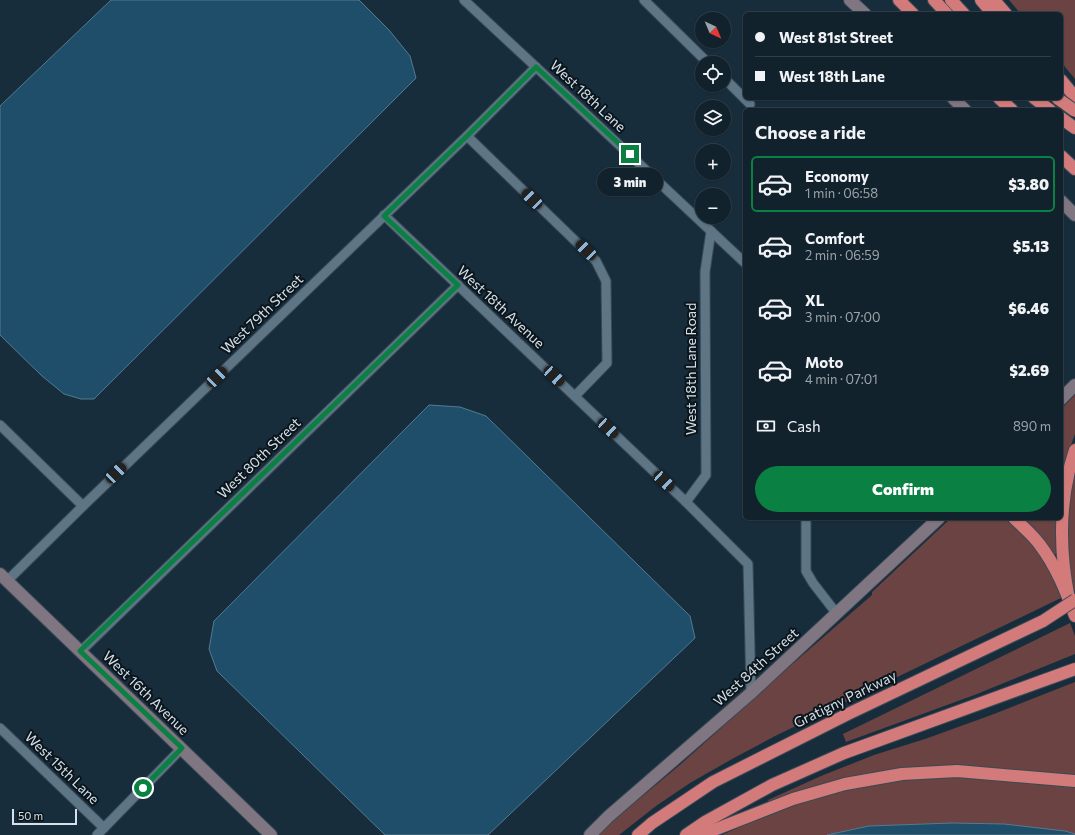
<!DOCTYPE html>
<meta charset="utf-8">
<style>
body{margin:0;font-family:Commissioner,sans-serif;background:#1b2a35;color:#f1f3f6;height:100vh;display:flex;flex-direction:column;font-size:15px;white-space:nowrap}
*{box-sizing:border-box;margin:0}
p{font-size:13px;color:#9ca4aa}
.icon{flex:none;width:22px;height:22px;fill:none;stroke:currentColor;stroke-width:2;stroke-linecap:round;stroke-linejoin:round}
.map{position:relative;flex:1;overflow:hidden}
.panel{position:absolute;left:743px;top:108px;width:320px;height:412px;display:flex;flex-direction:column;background:#12222d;border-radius:6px;box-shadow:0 1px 3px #0004,0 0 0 1px #313f49}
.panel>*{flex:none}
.guide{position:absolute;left:743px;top:12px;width:320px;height:88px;border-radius:6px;box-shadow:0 1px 3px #0004,0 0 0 1px #313f49;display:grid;align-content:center;height:88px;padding:0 12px;background:#12222d}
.needle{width:26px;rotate:136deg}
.tools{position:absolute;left:695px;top:12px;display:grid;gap:8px}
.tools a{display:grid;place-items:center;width:36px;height:36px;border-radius:50%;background:#12222d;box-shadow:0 1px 3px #0004,0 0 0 1px #313f49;font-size:20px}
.scale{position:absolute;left:12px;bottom:10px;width:65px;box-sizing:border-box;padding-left:4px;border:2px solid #d4e1ea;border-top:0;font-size:11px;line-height:14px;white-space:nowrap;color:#d4e1ea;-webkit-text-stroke:3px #0b151b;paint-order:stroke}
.end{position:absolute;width:18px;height:18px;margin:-9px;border:5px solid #0b8043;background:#fff;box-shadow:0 0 0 2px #fff}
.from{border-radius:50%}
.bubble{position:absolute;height:28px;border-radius:14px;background:#12222d;box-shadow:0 1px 3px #0004,0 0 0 1px #313f49;font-size:13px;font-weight:800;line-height:28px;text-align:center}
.car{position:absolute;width:12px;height:24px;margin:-12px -6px;border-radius:5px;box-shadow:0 0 3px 1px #0007;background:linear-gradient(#222 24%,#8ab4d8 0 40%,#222 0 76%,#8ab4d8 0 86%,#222 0)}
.guide b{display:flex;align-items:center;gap:14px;height:38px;font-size:15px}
.guide b+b{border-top:1px solid #313f49}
.guide i{width:10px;height:10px;background:#f1f3f6}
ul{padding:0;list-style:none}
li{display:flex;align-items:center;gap:12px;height:56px;margin:0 8px 6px;padding:0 4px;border:2px solid transparent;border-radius:6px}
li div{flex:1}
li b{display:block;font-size:15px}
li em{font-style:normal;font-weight:800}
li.on{border-color:#0b8043}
li>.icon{width:36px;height:36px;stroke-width:1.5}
h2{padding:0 12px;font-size:18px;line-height:48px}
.pay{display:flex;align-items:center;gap:10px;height:44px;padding:0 12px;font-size:15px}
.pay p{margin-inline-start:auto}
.cta{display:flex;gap:8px;margin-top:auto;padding:8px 12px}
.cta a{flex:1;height:46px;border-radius:24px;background:#0b8043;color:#fff;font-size:16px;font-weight:800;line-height:46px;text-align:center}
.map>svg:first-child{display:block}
.green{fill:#6b4342}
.water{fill:#1e4e6a;stroke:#557a90}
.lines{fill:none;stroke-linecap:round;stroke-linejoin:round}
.street-casing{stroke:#394a56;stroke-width:11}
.secondary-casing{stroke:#394a56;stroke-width:14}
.highway-casing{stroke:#394a56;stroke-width:14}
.street{stroke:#5d7585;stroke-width:9}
.secondary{stroke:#807682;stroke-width:12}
.highway{stroke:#d37a7a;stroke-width:12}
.highway-bridge-casing{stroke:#394a56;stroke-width:14;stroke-linecap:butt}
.highway-bridge{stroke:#d37a7a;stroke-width:12}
.route{stroke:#0b8043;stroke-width:5}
.labels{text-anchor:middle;stroke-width:4;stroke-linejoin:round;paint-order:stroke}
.street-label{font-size:14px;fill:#d4e1ea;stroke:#0b151b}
</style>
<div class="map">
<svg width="1075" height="835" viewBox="0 0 1075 835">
<rect width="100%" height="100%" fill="#182d3c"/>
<g class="green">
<polygon points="1009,0 1075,0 1075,79 1061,62 1061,14 1021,14"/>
<polygon points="1075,395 1075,434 1067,456 1061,489 1061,409"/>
<polygon points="1075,464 1075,590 1074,591 1066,546 1067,512"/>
<polygon points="951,518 1007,518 1041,553 1063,597 775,736 732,759 690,783 656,806 619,835 596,835 681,764 790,666 872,595 872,592"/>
<polygon points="1020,518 1058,518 1060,551 1053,556"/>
<polygon points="1070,623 1075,636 1075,654 977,694 846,742 843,734"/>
<polygon points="1075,682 1075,778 951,769 770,804 768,800 821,776 874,755 925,739 994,714"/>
<path d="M 955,777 L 972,778 L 1075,787 L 1075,834 L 1065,831 L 869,826 L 827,835 L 722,835 C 770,813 820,792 872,784 C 900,780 927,779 955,777 Z"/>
</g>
<g class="water">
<polygon points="111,0 359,0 389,30 410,56 416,78 94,399 81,399 64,394 42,376 0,335 0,106"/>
<polygon points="429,405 460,407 486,416 690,616 695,638 488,835 385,835 217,671 209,649 214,621"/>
<polygon points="952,823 1004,824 1065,831 1075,834 1075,835 827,835 869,826"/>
</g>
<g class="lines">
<defs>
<g id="street">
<polyline points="464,0 536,67 745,263"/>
<polyline points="644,0 708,63"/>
<polyline points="724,78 750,104"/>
<polyline points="467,136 596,261 606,281 607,363 575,396"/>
<polyline points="384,215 686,502 748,564 751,693"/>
<polyline points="0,425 83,506"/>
<polyline points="686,502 706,475 705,272 711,231"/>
<polyline points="806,518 806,571 813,583 837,614"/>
<polyline points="7,581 83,506 467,136 536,67"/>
<polyline points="81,651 458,285"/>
<polyline points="0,728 104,828"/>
<polyline points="97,835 182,748"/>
</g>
<g id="secondary">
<polyline points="850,0 865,14"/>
<polyline points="953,98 965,110"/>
<polyline points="1061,201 1075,215"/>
<polyline points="1061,399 1075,385"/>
<polyline points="0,574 271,835"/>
<polyline points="590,835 609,816 751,693 939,518"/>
</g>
<g id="highway">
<polyline points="899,0 913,14"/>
<polyline points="934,0 947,14"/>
<polyline points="951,0 964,14"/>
<polyline points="981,0 993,14"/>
<polyline points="994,0 1006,14"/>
<polyline points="1061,80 1075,97"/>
<polyline points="999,98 1012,110"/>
<polyline points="1034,98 1050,110"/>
<polyline points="1061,118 1075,128"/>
<polyline points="1061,156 1075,169"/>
<path d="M 1014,518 C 1023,527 1033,535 1040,545 C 1056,566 1066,591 1075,616"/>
<path d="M 1069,599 C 1059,550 1059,498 1075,450"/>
<polyline points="638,835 652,823 713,782 848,714 1043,621"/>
<polyline points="686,835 705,822 772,785 844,753 1075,669"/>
<polyline points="701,835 793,799 845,784 902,774 957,771 1075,781"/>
</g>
</defs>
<use href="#street" class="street-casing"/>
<use href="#secondary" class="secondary-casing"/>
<use href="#highway" class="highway-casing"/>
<use href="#street" class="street"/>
<use href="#secondary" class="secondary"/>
<use href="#highway" class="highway"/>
<defs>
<g id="highway-bridge">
<polyline points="1057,98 1075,111"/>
<polyline points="1043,621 1075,600"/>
</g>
</defs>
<use href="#highway-bridge" class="highway-bridge-casing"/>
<use href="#highway-bridge" class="highway-bridge"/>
</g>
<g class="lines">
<polyline class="route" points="143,788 182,748 80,651 458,285 384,216 467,136 536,67 630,154"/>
</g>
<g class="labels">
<g class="street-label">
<text transform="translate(588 96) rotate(43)" y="5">West 18th Lane</text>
<text transform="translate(501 307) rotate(43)" y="5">West 18th Avenue</text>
<text transform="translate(262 314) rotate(-44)" y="5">West 79th Street</text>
<text transform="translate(691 369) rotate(-90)" y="5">West 18th Lane Road</text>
<text transform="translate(259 458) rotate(-44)" y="5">West 80th Street</text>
<text transform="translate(756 667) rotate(-42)" y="5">West 84th Street</text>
<text transform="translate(146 693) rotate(44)" y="5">West 16th Avenue</text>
<text transform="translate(845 699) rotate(-26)" y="5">Gratigny Parkway</text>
<text transform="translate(62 768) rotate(44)" y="5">West 15th Lane</text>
</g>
</g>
</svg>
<div class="tools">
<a><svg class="needle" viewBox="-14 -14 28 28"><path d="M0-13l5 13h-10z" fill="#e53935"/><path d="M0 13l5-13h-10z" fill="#9ca4aa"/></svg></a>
<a><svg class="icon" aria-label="locate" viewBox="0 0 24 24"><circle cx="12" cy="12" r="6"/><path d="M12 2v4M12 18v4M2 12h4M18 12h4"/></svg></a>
<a><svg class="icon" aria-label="layers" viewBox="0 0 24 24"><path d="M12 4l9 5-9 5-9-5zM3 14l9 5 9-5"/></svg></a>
<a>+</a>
<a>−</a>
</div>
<div class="scale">50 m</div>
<i class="end from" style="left:143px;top:788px"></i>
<i class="end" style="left:630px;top:154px"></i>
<div class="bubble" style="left:597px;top:168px;width:66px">3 min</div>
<i class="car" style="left:532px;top:199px;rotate:314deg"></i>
<i class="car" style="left:586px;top:250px;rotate:314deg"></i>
<i class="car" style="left:554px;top:376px;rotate:133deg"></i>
<i class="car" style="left:217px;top:377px;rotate:46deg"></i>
<i class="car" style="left:608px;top:428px;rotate:133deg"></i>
<i class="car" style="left:116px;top:473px;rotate:46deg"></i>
<i class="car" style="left:664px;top:481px;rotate:133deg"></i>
<div class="guide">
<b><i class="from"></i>West 81st Street</b>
<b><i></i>West 18th Lane</b>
</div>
<section class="panel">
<h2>Choose a ride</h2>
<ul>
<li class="on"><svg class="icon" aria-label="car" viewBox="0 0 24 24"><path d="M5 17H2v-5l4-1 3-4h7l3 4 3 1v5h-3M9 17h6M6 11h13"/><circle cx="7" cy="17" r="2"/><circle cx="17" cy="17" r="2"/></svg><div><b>Economy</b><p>1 min · 06:58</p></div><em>$3.80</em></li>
<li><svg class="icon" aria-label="car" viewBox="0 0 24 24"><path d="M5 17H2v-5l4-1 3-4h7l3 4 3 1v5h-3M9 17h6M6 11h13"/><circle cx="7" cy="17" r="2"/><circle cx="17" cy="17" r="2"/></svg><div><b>Comfort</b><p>2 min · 06:59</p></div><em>$5.13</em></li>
<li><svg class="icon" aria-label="car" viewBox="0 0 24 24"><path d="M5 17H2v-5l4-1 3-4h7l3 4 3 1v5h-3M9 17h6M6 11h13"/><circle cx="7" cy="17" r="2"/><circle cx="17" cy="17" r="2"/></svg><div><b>XL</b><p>3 min · 07:00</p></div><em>$6.46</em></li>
<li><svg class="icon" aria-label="car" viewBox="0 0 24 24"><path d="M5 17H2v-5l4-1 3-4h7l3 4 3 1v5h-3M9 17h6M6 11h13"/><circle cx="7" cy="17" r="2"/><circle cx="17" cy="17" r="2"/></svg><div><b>Moto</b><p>4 min · 07:01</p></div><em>$2.69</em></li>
</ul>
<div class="pay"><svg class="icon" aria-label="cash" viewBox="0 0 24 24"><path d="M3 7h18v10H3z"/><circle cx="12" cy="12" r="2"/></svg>Cash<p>890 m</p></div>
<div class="cta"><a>Confirm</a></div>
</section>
</div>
